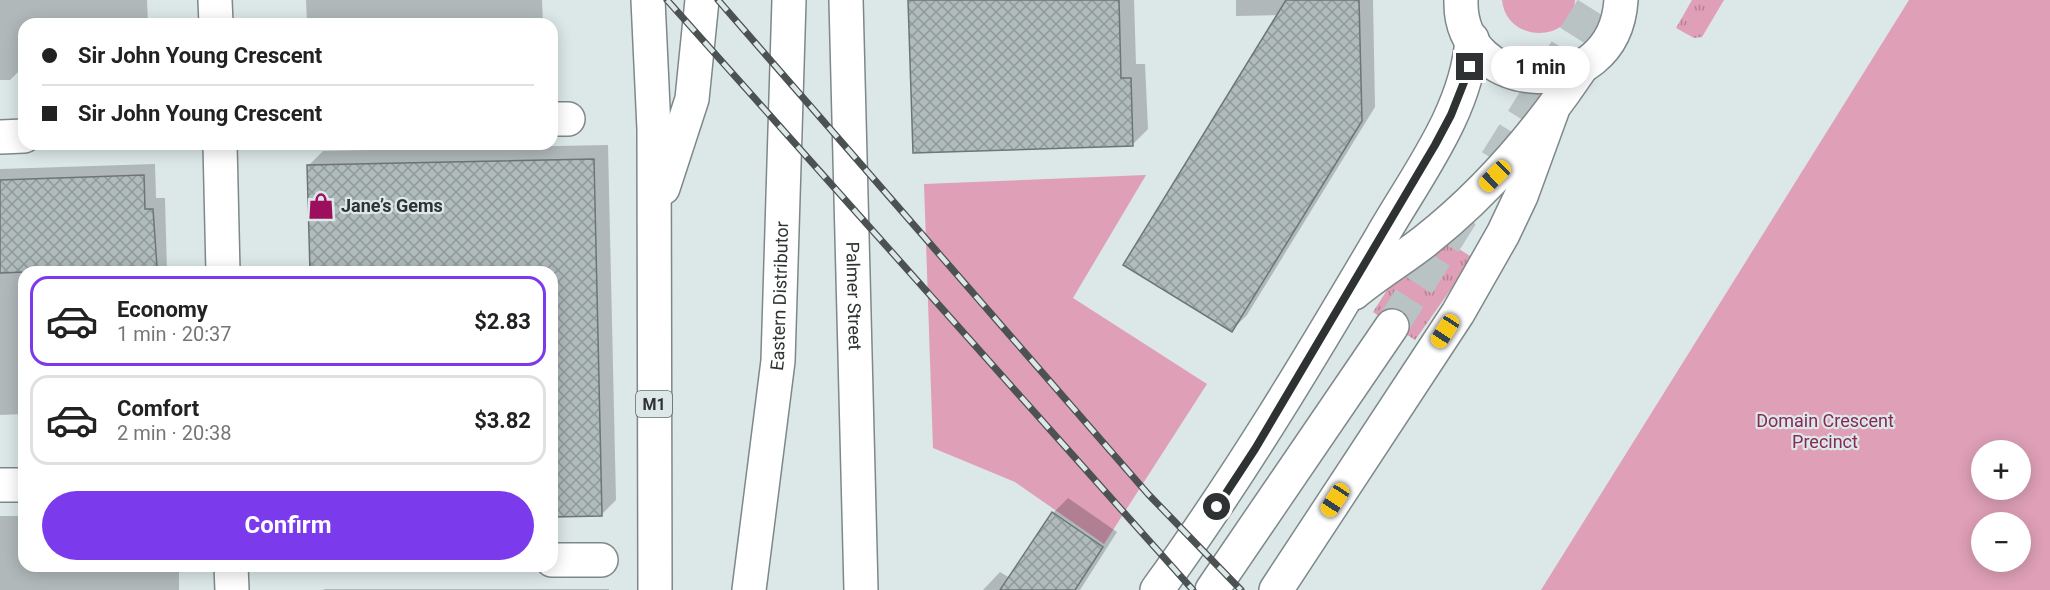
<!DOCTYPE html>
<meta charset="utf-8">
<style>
body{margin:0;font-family:Roboto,sans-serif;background:#f6f6f6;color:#222;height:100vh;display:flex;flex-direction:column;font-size:22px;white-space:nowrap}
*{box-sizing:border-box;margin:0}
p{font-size:20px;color:#767676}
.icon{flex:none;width:33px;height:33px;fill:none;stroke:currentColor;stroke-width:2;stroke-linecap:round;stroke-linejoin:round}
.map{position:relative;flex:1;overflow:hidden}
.details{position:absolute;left:18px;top:266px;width:540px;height:306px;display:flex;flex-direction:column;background:#fff;border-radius:18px;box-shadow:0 3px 15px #0003}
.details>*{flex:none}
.top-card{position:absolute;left:18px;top:18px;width:540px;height:132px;border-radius:18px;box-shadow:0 3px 15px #0003;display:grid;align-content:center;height:132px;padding:0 24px;background:#fff}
.controls{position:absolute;left:1971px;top:440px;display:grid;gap:12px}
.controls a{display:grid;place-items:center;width:60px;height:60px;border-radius:50%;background:#fff;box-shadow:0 3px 15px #0003;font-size:30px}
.end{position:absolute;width:27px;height:27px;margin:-14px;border:8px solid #2e3233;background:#fff;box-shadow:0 0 0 3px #fff}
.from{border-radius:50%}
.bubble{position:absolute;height:42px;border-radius:21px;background:#fff;box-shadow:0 3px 15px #0003;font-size:20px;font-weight:700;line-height:42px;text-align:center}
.car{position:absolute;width:18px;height:36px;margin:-18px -9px;border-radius:8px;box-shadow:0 0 4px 2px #0007;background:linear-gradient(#f5c518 24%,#345 0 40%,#f5c518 0 76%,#345 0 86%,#f5c518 0)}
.top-card b{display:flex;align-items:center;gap:21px;height:57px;font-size:22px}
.top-card b+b{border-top:2px solid #e0e0e0}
.top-card i{width:15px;height:15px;background:#222}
ul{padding:10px 0 0;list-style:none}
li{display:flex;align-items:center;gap:18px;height:90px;margin:0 12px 9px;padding:0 12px;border:3px solid #e0e0e0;border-radius:18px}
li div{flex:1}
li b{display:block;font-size:22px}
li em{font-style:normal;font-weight:700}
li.current{border-color:#7c3aed}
li>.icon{width:54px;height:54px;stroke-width:1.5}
.button{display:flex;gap:12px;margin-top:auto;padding:12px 24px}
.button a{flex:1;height:69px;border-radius:36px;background:#7c3aed;color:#fff;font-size:24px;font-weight:700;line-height:69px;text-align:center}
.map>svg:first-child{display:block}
.grass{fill:url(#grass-tufts)}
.green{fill:#de9fb7;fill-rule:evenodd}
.shadow{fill:#0003}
.building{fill:url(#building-cross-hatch);stroke:#6c7677;stroke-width:1.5}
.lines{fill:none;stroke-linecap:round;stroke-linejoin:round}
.motorway-tunnel{stroke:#b9c3c4;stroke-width:33;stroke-dasharray:33 16;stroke-linecap:butt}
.minor-casing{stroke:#7e888a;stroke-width:36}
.tertiary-casing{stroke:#7e888a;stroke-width:36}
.primary-casing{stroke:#7e888a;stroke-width:36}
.motorway-casing{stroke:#7e888a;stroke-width:36}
.minor{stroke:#fff;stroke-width:33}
.tertiary{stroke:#fff;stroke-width:33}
.primary{stroke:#fff;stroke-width:33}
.motorway{stroke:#fff;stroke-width:33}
.rail-casing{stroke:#4c5152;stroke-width:7}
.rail{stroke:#dce7e8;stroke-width:4.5;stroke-dasharray:14;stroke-linecap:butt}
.route{stroke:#2e3233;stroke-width:8}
.labels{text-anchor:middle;stroke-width:4.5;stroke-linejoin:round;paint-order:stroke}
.shield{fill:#dce7e8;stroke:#626869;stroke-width:1.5}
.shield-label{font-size:16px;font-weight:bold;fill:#2e3233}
.poi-label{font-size:18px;font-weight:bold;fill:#2e3233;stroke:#dce7e8;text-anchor:start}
.street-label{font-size:18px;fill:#2e3233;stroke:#dce7e8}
.park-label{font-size:18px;fill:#872856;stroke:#dce7e8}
</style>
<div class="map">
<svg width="2050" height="590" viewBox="0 0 2050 590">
<defs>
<pattern id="grass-tufts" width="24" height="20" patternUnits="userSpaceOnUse" patternTransform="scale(1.5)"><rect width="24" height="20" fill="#de9fb7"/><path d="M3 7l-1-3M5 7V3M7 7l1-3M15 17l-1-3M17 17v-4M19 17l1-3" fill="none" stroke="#b48295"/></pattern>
<pattern id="building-cross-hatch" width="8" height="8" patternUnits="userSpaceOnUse" patternTransform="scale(1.5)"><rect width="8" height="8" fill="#b0bbbc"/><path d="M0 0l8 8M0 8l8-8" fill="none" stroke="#909999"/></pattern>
</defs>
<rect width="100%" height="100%" fill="#dce7e8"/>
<g class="grass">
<polygon points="1692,0 1724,0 1702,37 1694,38 1676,28"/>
<polygon points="1442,238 1473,258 1415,340 1373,312 1389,287"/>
</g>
<g class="green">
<path d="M 1502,0 L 1575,0 C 1573,44 1506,44 1502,0 Z"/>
<path d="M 1909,0 L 2050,0 L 2050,590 L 1541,590 ZM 1982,450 L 2020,450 L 2020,489 L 1982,489 ZM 1982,522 L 2020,522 L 2020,561 L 1982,561 Z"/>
<polygon points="1146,175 1073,298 1207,384 1104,544 1015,482 933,448 924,184"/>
</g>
<g class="shadow">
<polygon points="0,0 147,0 148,24 24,24 22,68 10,80 0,80"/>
<polygon points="306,0 542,0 543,24 307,24"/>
<polygon points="909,0 1134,0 1136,64 1145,64 1148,129 1133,144"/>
<polygon points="1236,0 1373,0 1375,107 1247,315 1232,330 1279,15 1236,16"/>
<polygon points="608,145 616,500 601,515 552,516 552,272 309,165 323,151"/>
<polygon points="155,164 156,198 165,198 167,272 24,272 24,414 0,415 0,169"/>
<polygon points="1068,498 1117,532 1080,590 983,590 1000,572 1010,578 1053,513"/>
<polygon points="0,516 24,516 24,566 179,566 179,590 0,590"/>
<polygon points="325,589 609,589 609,590 323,590"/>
</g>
<g class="building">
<polygon points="908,0 1119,0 1121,78 1131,78 1133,146 913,153"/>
<polygon points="1286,0 1359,0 1362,121 1232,332 1123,265"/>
<polygon points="594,159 602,516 552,517 552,272 310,272 307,165"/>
<polygon points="144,175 145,209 153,209 157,267 0,273 0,180"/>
<polygon points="1052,512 1103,547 1075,590 1000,590"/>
</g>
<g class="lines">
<g class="motorway-tunnel">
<polyline points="1496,161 1597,0"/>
<polyline points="1392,326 1464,212"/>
</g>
<defs>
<g id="minor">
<polyline points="215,0 216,24"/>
<polyline points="552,119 568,119"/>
<polyline points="0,137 24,136"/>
<polyline points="220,144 223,272"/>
<polyline points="0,485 24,485"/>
<polyline points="552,560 601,560"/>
<polyline points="231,566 232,590"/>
</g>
<g id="tertiary">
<path d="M 1461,0 C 1458,96 1614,108 1621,0"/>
<path d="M 1354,293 C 1377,274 1402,259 1425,241 C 1486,193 1538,132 1581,68"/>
<path d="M 1157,590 C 1239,477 1311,357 1382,236 C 1417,175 1467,111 1472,39"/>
<polyline points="1276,590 1458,313 1503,234 1521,196 1552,111"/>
</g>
<g id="primary">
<path id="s1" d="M 846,0 L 861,590"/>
</g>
<g id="motorway">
<polyline points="648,0 654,129 655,590"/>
<polyline points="663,188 692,99 702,0"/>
<path id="s2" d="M 749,590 L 778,361 L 789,0"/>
<polyline points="1212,590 1392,326"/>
</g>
</defs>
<use href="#minor" class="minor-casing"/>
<use href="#tertiary" class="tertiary-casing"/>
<use href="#primary" class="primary-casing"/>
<use href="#motorway" class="motorway-casing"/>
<use href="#minor" class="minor"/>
<use href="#tertiary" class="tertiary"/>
<use href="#primary" class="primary"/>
<use href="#motorway" class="motorway"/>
<defs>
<g id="rail">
<polyline points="667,0 1193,590"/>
<polyline points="718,0 1148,494 1241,590"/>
</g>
</defs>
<use href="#rail" class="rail-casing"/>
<use href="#rail" class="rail"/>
</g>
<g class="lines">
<polyline class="route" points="1217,507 1255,449 1435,145 1451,115 1470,67"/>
</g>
<defs>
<symbol id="shop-bare" viewBox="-9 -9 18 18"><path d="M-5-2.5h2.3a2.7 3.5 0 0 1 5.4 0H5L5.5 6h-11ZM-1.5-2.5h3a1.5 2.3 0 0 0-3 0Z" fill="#9c0f5d" stroke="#dce7e8" stroke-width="2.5" paint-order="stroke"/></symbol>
</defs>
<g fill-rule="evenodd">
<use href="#shop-bare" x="302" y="187" width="38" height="38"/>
</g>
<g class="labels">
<rect class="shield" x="636" y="391" width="36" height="26" rx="4.5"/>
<g class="shield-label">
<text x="654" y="410">M1</text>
</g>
<g class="poi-label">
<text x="341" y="212">Jane’s Gems</text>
</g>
<g class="street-label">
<text dy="6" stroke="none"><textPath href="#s1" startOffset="296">Palmer Street</textPath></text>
<text dy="6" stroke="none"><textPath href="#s2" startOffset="296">Eastern Distributor</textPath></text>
</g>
<g class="park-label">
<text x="1825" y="427">Domain Crescent<tspan x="1825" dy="21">Precinct</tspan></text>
</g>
</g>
</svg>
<div class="controls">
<a>+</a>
<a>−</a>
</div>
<i class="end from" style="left:1217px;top:507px"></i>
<i class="end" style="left:1470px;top:67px"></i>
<div class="bubble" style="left:1491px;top:46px;width:99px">1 min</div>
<i class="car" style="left:1495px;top:176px;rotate:226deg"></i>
<i class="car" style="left:1445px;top:331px;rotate:213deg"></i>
<i class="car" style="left:1335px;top:500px;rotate:213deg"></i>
<div class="top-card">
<b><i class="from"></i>Sir John Young Crescent</b>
<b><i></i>Sir John Young Crescent</b>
</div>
<section class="details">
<ul>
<li class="current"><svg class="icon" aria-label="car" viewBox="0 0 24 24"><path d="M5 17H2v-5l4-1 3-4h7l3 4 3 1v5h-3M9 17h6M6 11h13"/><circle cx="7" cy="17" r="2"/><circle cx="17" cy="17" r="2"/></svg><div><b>Economy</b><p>1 min · 20:37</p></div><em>$2.83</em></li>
<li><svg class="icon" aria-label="car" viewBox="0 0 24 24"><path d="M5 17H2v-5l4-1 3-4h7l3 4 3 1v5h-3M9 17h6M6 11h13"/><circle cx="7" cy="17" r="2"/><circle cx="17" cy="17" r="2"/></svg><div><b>Comfort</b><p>2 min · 20:38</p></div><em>$3.82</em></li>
</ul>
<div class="button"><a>Confirm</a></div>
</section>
</div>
